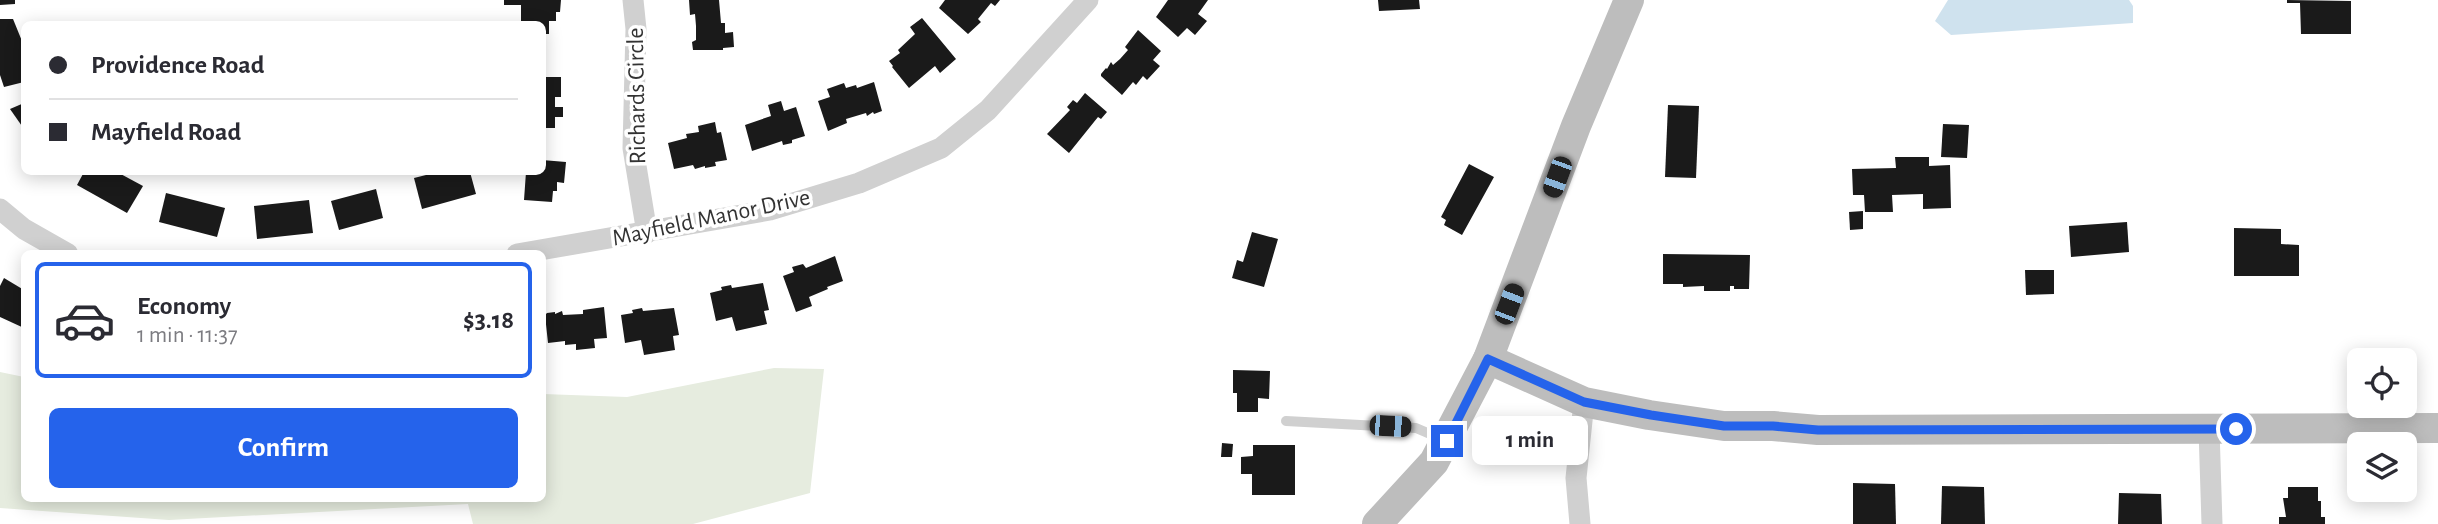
<!DOCTYPE html>
<meta charset="utf-8">
<style>
body{margin:0;font-family:"Alegreya Sans",sans-serif;background:#f7f7f7;color:#2b2b33;height:100vh;display:flex;flex-direction:column;font-size:26px;white-space:nowrap}
*{box-sizing:border-box;margin:0}
p{font-size:23px;color:#7c7c81}
.icon{flex:none;width:38px;height:38px;fill:none;stroke:currentColor;stroke-width:2;stroke-linecap:round;stroke-linejoin:round}
.map{position:relative;flex:1;overflow:hidden}
.details{position:absolute;left:21px;top:250px;width:525px;height:252px;display:flex;flex-direction:column;background:#fff;border-radius:10px;box-shadow:0 4px 18px #0003}
.details>*{flex:none}
.hud{position:absolute;left:21px;top:21px;width:525px;height:154px;border-radius:10px;box-shadow:0 4px 18px #0003;display:grid;align-content:center;height:154px;padding:0 28px;background:#fff}
.buttons{position:absolute;left:2347px;top:348px;display:grid;gap:14px}
.buttons a{display:grid;place-items:center;width:70px;height:70px;border-radius:10px;background:#fff;box-shadow:0 4px 18px #0003;font-size:35px}
.end{position:absolute;width:32px;height:32px;margin:-16px;border:9px solid #2563eb;background:#fff;box-shadow:0 0 0 4px #fff}
.from{border-radius:50%}
.bubble{position:absolute;height:49px;border-radius:10px;background:#fff;box-shadow:0 4px 18px #0003;font-size:23px;font-weight:700;line-height:49px;text-align:center}
.car{position:absolute;width:21px;height:42px;margin:-21px -10px;border-radius:9px;box-shadow:0 0 5px 2px #0007;background:linear-gradient(#222 24%,#8ab4d8 0 40%,#222 0 76%,#8ab4d8 0 86%,#222 0)}
.hud b{display:flex;align-items:center;gap:24px;height:66px;font-size:26px}
.hud b+b{border-top:2px solid #e1e1e2}
.hud i{width:18px;height:18px;background:#2b2b33}
ul{padding:12px 0 0;list-style:none}
li{display:flex;align-items:center;gap:21px;height:116px;margin:0 14px 10px;padding:0 14px;border:4px solid transparent;border-radius:10px}
li div{flex:1}
li b{display:block;font-size:26px}
li em{font-style:normal;font-weight:700}
li.selected{border-color:#2563eb}
li>.icon{width:63px;height:63px;stroke-width:1.5}
.cta{display:flex;gap:14px;margin-top:auto;padding:14px 28px}
.cta a{flex:1;height:80px;border-radius:10px;background:#2563eb;color:#fff;font-size:28px;font-weight:700;line-height:80px;text-align:center}
.map>svg:first-child{display:block}
.green{fill:#e6ecdf}
.water{fill:#cfe2ee}
.building{fill:#1a1a1a}
.lines{fill:none;stroke-linecap:round;stroke-linejoin:round}
.lane{stroke:#d0d0d0;stroke-width:10}
.street{stroke:#d0d0d0;stroke-width:21}
.secondary{stroke:#bdbdbd;stroke-width:30}
.route{stroke:#2563eb;stroke-width:9}
.labels{text-anchor:middle;stroke-width:7;stroke-linejoin:round;paint-order:stroke}
.street-label{font-size:24px;fill:#333;stroke:#fff}
</style>
<div class="map">
<svg width="2438" height="524" viewBox="0 0 2438 524">
<rect width="100%" height="100%" fill="#fff"/>
<polygon class="green" points="774,368 824,369 810,493 693,524 473,524 468,504 169,520 0,508 0,372 24,377 24,499 542,499 543,394 627,397"/>
<polygon class="water" points="1948,0 2129,0 2133,6 2133,23 1951,35 1935,21"/>
<g class="building">
<polygon points="0,0 15,0 15,4 0,5"/>
<polygon points="504,0 561,0 560,12 556,12 556,21 549,21 549,34 542,34 542,24 521,24 521,5 504,5"/>
<polygon points="689,0 719,0 721,23 725,23 725,33 733,32 734,47 723,48 723,50 693,50 692,42 696,40 696,26 695,14 690,15"/>
<polygon points="945,0 1000,0 995,6 991,3 978,19 981,22 968,34 939,8"/>
<polygon points="1168,0 1208,0 1198,14 1207,21 1195,35 1187,28 1178,37 1156,17"/>
<polygon points="1378,0 1419,0 1420,9 1379,11"/>
<polygon points="2287,0 2351,1 2351,34 2301,34 2300,3 2287,3"/>
<polygon points="922,18 956,59 940,73 935,66 909,88 892,67 893,66 889,61 900,53 898,50 915,34 910,27"/>
<polygon points="0,19 13,19 24,46 24,82 4,87 0,75"/>
<polygon points="1138,30 1161,51 1153,60 1160,66 1147,80 1143,76 1136,85 1133,82 1122,95 1101,76 1101,74 1106,68 1107,69 1111,62 1113,65 1120,59 1128,50 1125,47"/>
<polygon points="542,77 561,77 561,97 555,97 555,107 563,107 563,117 555,117 555,128 542,128"/>
<polygon points="874,82 882,111 874,114 873,112 867,116 866,113 846,119 847,123 828,131 818,101 830,97 827,89 844,83 846,88 856,85 857,88"/>
<polygon points="1085,93 1107,112 1101,119 1098,117 1069,153 1047,134 1070,110 1067,107 1073,100 1077,103"/>
<polygon points="781,101 784,111 796,107 805,136 792,140 792,143 783,145 782,141 752,151 745,125 771,116 768,105"/>
<polygon points="24,103 24,129 10,109"/>
<polygon points="1668,105 1699,106 1696,178 1665,177"/>
<polygon points="715,122 717,133 721,132 727,160 715,162 716,166 705,168 705,166 695,169 693,165 674,169 668,143 687,138 686,134 699,132 698,126"/>
<polygon points="1943,124 1969,125 1967,158 1941,157"/>
<polygon points="1895,157 1929,157 1929,166 1950,165 1951,208 1923,209 1923,194 1892,195 1893,212 1865,212 1864,195 1853,195 1852,169 1896,168"/>
<polygon points="542,160 566,162 564,183 557,182 557,191 553,191 552,202 524,200 526,172 542,172"/>
<polygon points="1469,164 1494,177 1462,235 1444,225 1446,220 1441,217"/>
<polygon points="84,172 117,172 143,186 127,213 77,185"/>
<polygon points="438,172 470,172 476,194 422,209 414,178"/>
<polygon points="376,189 383,218 339,230 331,201"/>
<polygon points="166,193 225,208 217,237 159,222"/>
<polygon points="309,200 313,233 257,239 254,206"/>
<polygon points="1863,211 1863,229 1850,230 1849,212"/>
<polygon points="2127,222 2129,252 2071,257 2069,226"/>
<polygon points="2234,228 2281,229 2281,244 2299,245 2299,276 2234,276"/>
<polygon points="1252,232 1278,239 1264,287 1232,278 1237,260 1243,262"/>
<polygon points="1663,254 1750,255 1749,289 1734,289 1734,286 1730,286 1730,291 1704,291 1704,286 1683,287 1683,284 1663,284"/>
<polygon points="835,256 843,281 827,287 828,289 809,297 812,306 796,312 783,276 794,272 792,267 803,264 806,268"/>
<polygon points="2025,270 2054,270 2054,294 2026,295"/>
<polygon points="4,278 24,290 24,328 0,317 0,286"/>
<polygon points="763,283 769,310 764,311 767,324 736,331 732,317 716,321 710,293 722,290 721,287 731,285 732,288"/>
<polygon points="604,307 607,338 594,339 595,348 576,350 576,344 565,345 565,341 548,343 545,315 547,313 555,312 555,314 562,311 563,315 583,314 583,310"/>
<polygon points="642,308 643,311 674,308 679,335 673,336 675,350 644,355 641,340 625,343 621,315 633,313 632,310"/>
<polygon points="1233,370 1270,371 1269,399 1258,398 1258,412 1237,412 1237,393 1233,393"/>
<polygon points="1222,443 1233,444 1232,457 1221,457"/>
<polygon points="1253,445 1295,445 1295,495 1252,495 1252,474 1241,474 1241,457 1253,456"/>
<polygon points="1853,483 1895,484 1896,524 1853,524"/>
<polygon points="1942,486 1984,487 1985,524 1941,524"/>
<polygon points="2288,487 2318,487 2318,501 2321,501 2321,517 2325,517 2325,524 2279,524 2279,517 2286,517 2283,498 2288,498"/>
<polygon points="2119,493 2161,494 2162,524 2118,524"/>
</g>
<g class="lines">
<polyline class="lane" points="1286,421 1416,428 1444,440"/>
<g class="street">
<polyline points="633,0 636,29 633,148 647,233"/>
<polyline points="0,209 24,229 68,254"/>
<polyline points="517,254 770,210 859,183 941,148 988,110 1088,0"/>
<polyline points="2209,429 2212,524"/>
<polyline points="1580,524 1576,478 1584,402"/>
</g>
<g class="secondary">
<polyline points="1488,359 1584,402 1649,415 1724,426 1773,426 1818,430 2438,428"/>
<polyline points="1377,524 1434,462 1488,359 1576,126 1629,0"/>
</g>
</g>
<g class="lines">
<polyline class="route" points="1447,441 1488,359 1584,402 1651,415 1724,426 1773,426 1818,430 2236,429"/>
</g>
<g class="labels">
<g class="street-label">
<text transform="translate(636 96) rotate(-91)" y="8">Richards Circle</text>
<text transform="translate(711 217) rotate(-12)" y="8">Mayfield Manor Drive</text>
</g>
</g>
</svg>
<div class="buttons">
<a><svg class="icon" aria-label="locate" viewBox="0 0 24 24"><circle cx="12" cy="12" r="6"/><path d="M12 2v4M12 18v4M2 12h4M18 12h4"/></svg></a>
<a><svg class="icon" aria-label="layers" viewBox="0 0 24 24"><path d="M12 4l9 5-9 5-9-5zM3 14l9 5 9-5"/></svg></a>
</div>
<i class="end from" style="left:2236px;top:429px"></i>
<i class="end" style="left:1447px;top:441px"></i>
<div class="bubble" style="left:1472px;top:416px;width:116px">1 min</div>
<i class="car" style="left:1557px;top:177px;rotate:200deg"></i>
<i class="car" style="left:1509px;top:304px;rotate:21deg"></i>
<i class="car" style="left:1390px;top:426px;rotate:93deg"></i>
<div class="hud">
<b><i class="from"></i>Providence Road</b>
<b><i></i>Mayfield Road</b>
</div>
<section class="details">
<ul>
<li class="selected"><svg class="icon" aria-label="car" viewBox="0 0 24 24"><path d="M5 17H2v-5l4-1 3-4h7l3 4 3 1v5h-3M9 17h6M6 11h13"/><circle cx="7" cy="17" r="2"/><circle cx="17" cy="17" r="2"/></svg><div><b>Economy</b><p>1 min · 11:37</p></div><em>$3.18</em></li>
</ul>
<div class="cta"><a>Confirm</a></div>
</section>
</div>
